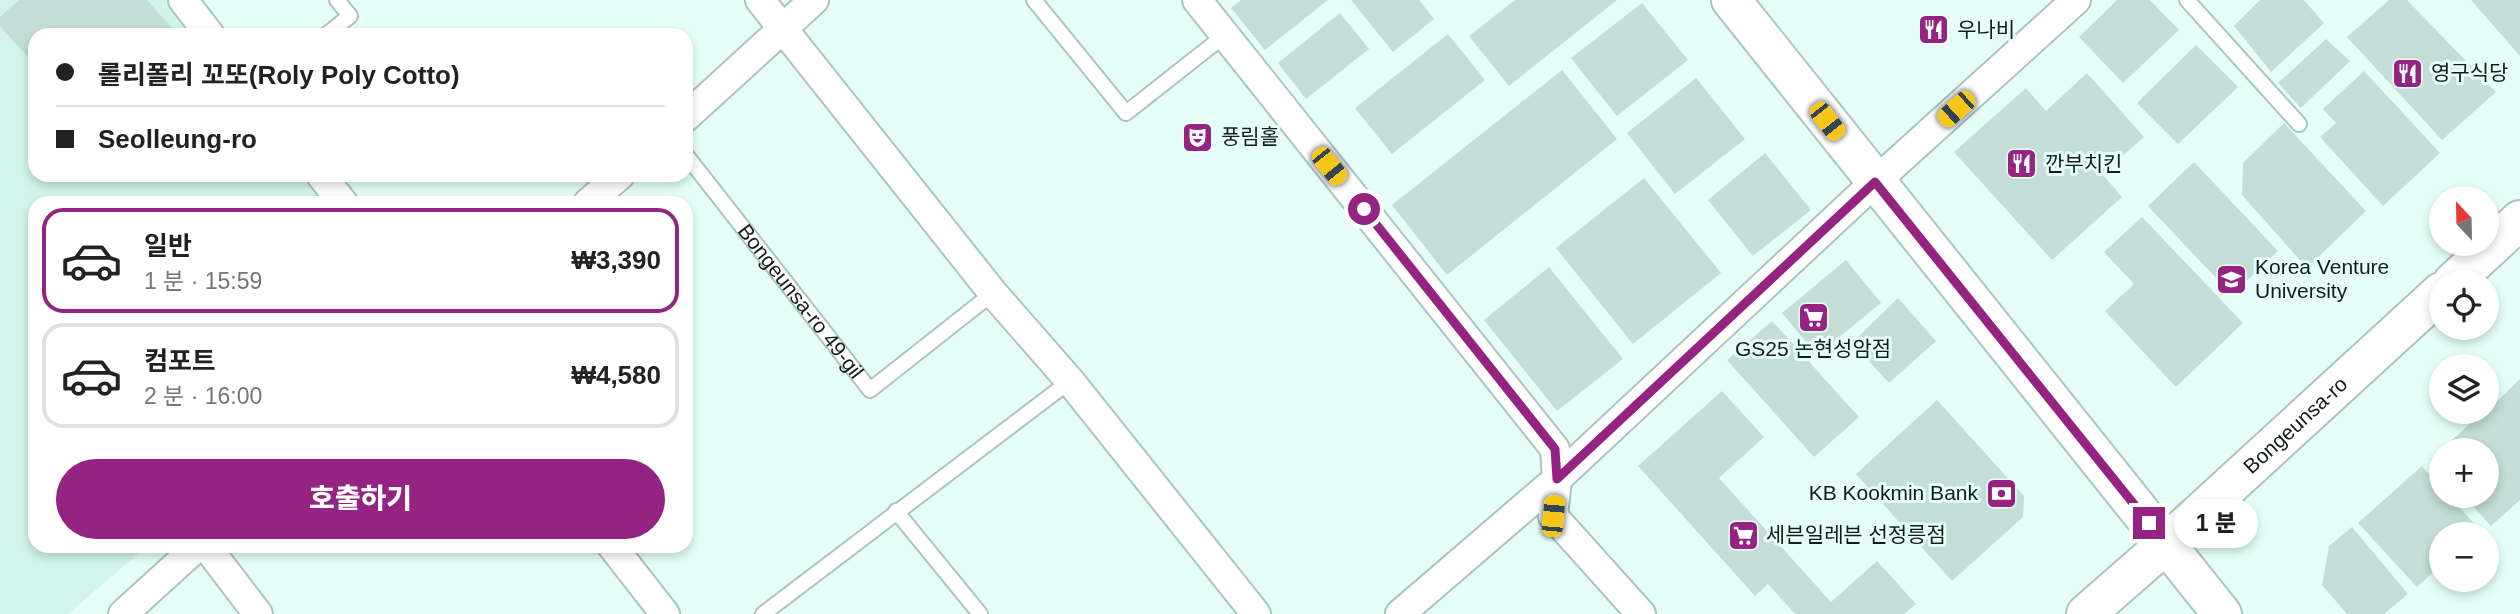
<!DOCTYPE html>
<html lang="ko">
<meta charset="utf-8">
<style>
body{margin:0;font-family:Helvetica,"Noto Sans KR",sans-serif;background:#f6f6f6;color:#222;height:100vh;display:flex;flex-direction:column;font-size:26px;white-space:nowrap}
*{box-sizing:border-box;margin:0}
p{font-size:23px;color:#767676}
.icon{flex:none;width:38px;height:38px;fill:none;stroke:currentColor;stroke-width:2;stroke-linecap:round;stroke-linejoin:round}
.map{position:relative;flex:1;overflow:hidden}
.side{position:absolute;left:28px;top:196px;width:665px;height:357px;display:flex;flex-direction:column;background:#fff;border-radius:21px;box-shadow:0 4px 10px #0003}
.side>*{flex:none}
.banner{position:absolute;left:28px;top:28px;width:665px;height:154px;border-radius:21px;box-shadow:0 4px 10px #0003;display:grid;align-content:center;height:154px;padding:0 28px;background:#fff}
.needle{width:46px;rotate:338deg}
.buttons{position:absolute;left:2429px;top:186px;display:grid;gap:14px}
.buttons a{display:grid;place-items:center;width:70px;height:70px;border-radius:50%;background:#fff;box-shadow:0 4px 10px #0003;font-size:35px}
.end{position:absolute;width:32px;height:32px;margin:-16px;border:9px solid #942382;background:#fff;box-shadow:0 0 0 4px #fff}
.from{border-radius:50%}
.bubble{position:absolute;height:49px;border-radius:24px;background:#fff;box-shadow:0 4px 10px #0003;font-size:23px;font-weight:800;line-height:49px;text-align:center}
.car{position:absolute;width:21px;height:42px;margin:-21px -10px;border-radius:9px;box-shadow:0 0 5px 2px #0007;background:linear-gradient(#f5c518 24%,#345 0 40%,#f5c518 0 76%,#345 0 86%,#f5c518 0)}
.banner b{display:flex;align-items:center;gap:24px;height:66px;font-size:26px}
.banner b+b{border-top:2px solid #e0e0e0}
.banner i{width:18px;height:18px;background:#222}
ul{padding:12px 0 0;list-style:none}
li{display:flex;align-items:center;gap:21px;height:105px;margin:0 14px 10px;padding:0 14px;border:4px solid #e0e0e0;border-radius:21px}
li div{flex:1}
li b{display:block;font-size:26px}
li em{font-style:normal;font-weight:800}
li.active{border-color:#942382}
li>.icon{width:63px;height:63px;stroke-width:1.5}
.button{display:flex;gap:14px;margin-top:auto;padding:14px 28px}
.button a{flex:1;height:80px;border-radius:42px;background:#942382;color:#fff;font-size:28px;font-weight:800;line-height:80px;text-align:center}
.map>svg:first-child{display:block}
.built{fill:#d1f4eb}
.building{fill:#c4ddd6}
.lines{fill:none;stroke-linecap:round;stroke-linejoin:round}
.lane-casing{stroke:#acc4be;stroke-width:18}
.street-casing{stroke:#acc4be;stroke-width:32}
.secondary-casing{stroke:#acc4be;stroke-width:42}
.lane{stroke:#fff;stroke-width:14}
.street{stroke:#fff;stroke-width:28}
.secondary{stroke:#fff;stroke-width:38}
.route{stroke:#942382;stroke-width:9}
.labels{text-anchor:middle;stroke-width:6;stroke-linejoin:round;paint-order:stroke}
.poi-label{font-size:21px;fill:#131c1a;stroke:#e5fff8;text-anchor:start}
.street-label{font-size:21px;fill:#131c1a;stroke:#e5fff8}
</style>
<div class="map">
<svg width="2520" height="614" viewBox="0 0 2520 614">
<rect width="100%" height="100%" fill="#e5fff8"/>
<polygon class="built" points="0,0 172,0 199,35 35,35 35,175 306,175 328,203 35,203 35,546 147,546 68,614 0,614"/>
<g class="building">
<polygon points="19,0 147,0 178,35 35,35 35,65 0,26 0,17"/>
<polygon points="1241,0 1328,0 1265,50 1231,8"/>
<polygon points="1351,0 1419,0 1434,19 1393,52"/>
<polygon points="1515,0 1617,0 1509,86 1469,36"/>
<polygon points="2117,0 2150,0 2179,30 2123,83 2079,37"/>
<polygon points="2260,0 2304,0 2324,23 2271,72 2234,26"/>
<polygon points="2389,0 2407,0 2496,92 2442,140 2347,37"/>
<polygon points="2471,0 2520,0 2520,56"/>
<polygon points="1642,3 1688,60 1617,116 1571,58"/>
<polygon points="1340,13 1369,49 1306,99 1278,63"/>
<polygon points="1448,34 1485,80 1392,154 1355,108"/>
<polygon points="2326,39 2350,61 2301,108 2278,83"/>
<polygon points="2196,45 2238,87 2178,144 2137,103"/>
<polygon points="1562,70 1617,139 1447,275 1392,205"/>
<polygon points="2364,71 2440,153 2383,206 2320,137 2336,123 2323,109"/>
<polygon points="2087,73 2144,137 2102,174 2122,197 2052,260 1954,152 2026,88 2046,111"/>
<polygon points="1696,78 1745,139 1675,194 1627,133"/>
<polygon points="2284,123 2366,211 2307,268 2242,195 2243,163"/>
<polygon points="1765,153 1811,210 1753,256 1708,200"/>
<polygon points="2194,162 2278,251 2232,295 2148,206"/>
<polygon points="1644,178 1721,273 1633,344 1556,248"/>
<polygon points="2142,217 2243,323 2176,387 2105,311 2134,284 2104,252"/>
<polygon points="1846,260 1881,303 1817,355 1782,313"/>
<polygon points="1549,267 1623,359 1557,411 1484,320"/>
<polygon points="1898,298 1936,341 1889,383 1852,343"/>
<polygon points="1772,321 1859,417 1814,457 1727,360"/>
<polygon points="2520,379 2520,500 2491,526 2463,495 2487,495 2487,450 2441,450 2441,471 2431,459 2484,411 2487,411"/>
<polygon points="1722,391 1764,437 1719,478 1831,602 1877,561 1916,604 1904,614 1795,614 1768,584 1755,596 1638,466"/>
<polygon points="1937,400 2024,496 2023,517 1952,581 1856,474"/>
<polygon points="2422,466 2441,488 2441,495 2448,495 2480,530 2476,534 2441,534 2441,565 2417,587 2358,523"/>
<polygon points="2352,527 2408,594 2384,614 2347,614 2322,585 2329,546"/>
</g>
<g class="lines">
<defs>
<g id="lane">
<polyline points="1034,0 1126,113 1225,35"/>
<polyline points="2187,0 2299,124"/>
<polyline points="326,35 350,16 337,0"/>
<path id="s1" d="M 686,155 L 870,390 L 993,293"/>
<polyline points="896,511 980,614"/>
<polyline points="763,614 1070,381"/>
</g>
<g id="street">
<polyline points="183,0 210,35"/>
<polyline points="760,0 993,293 1070,381 1256,614"/>
<polyline points="1197,0 1555,449 1557,479 1553,516 1641,614"/>
<polyline points="686,117 814,0"/>
<polyline points="321,175 343,203"/>
<polyline points="588,203 620,175"/>
<polyline points="206,546 258,614"/>
<polyline points="612,546 665,614"/>
<polyline points="123,614 198,546"/>
<polyline points="1400,614 1557,479 1875,182 2076,0"/>
</g>
<g id="secondary">
<polyline points="1731,0 2222,614"/>
<polyline points="2453,282 2520,220"/>
<path id="s2" d="M 2086,614 L 2166,544 L 2441,292"/>
</g>
</defs>
<use href="#lane" class="lane-casing"/>
<use href="#street" class="street-casing"/>
<use href="#secondary" class="secondary-casing"/>
<use href="#lane" class="lane"/>
<use href="#street" class="street"/>
<use href="#secondary" class="secondary"/>
</g>
<g class="lines">
<polyline class="route" points="1364,209 1555,449 1557,479 1875,182 2149,523"/>
</g>
<defs>
<symbol id="restaurant-square" viewBox="-11 -11 22 22"><rect x="-9" y="-9" width="18" height="18" rx="4" fill="#942382" stroke="#e5fff8"/><path d="M-5-6h1v4h1v-4h1v4h1v-4h1v5L-1.5 .5V6h-2V.5L-5-1ZM5-6V6H3V1.5H1.5Q1.5-4 5-6Z" fill="#fff"/></symbol>
<symbol id="theatre-square" viewBox="-11 -11 22 22"><rect x="-9" y="-9" width="18" height="18" rx="4" fill="#942382" stroke="#e5fff8"/><path d="M-5-5.5Q0-4 5-5.5V0Q5 5 0 6Q-5 5-5 0ZM-3.3-2.5H-1v1.5H-3.3ZM1-2.5H3.3v1.5H1ZM-2.8 1Q0 5.5 2.8 1Z" fill="#fff"/></symbol>
<symbol id="university-square" viewBox="-11 -11 22 22"><rect x="-9" y="-9" width="18" height="18" rx="4" fill="#942382" stroke="#e5fff8"/><path d="M0-5L7-2L0 1L-7-2ZM-4 1L0 2.5L4 1V4Q0 6-4 4Z" fill="#fff"/></symbol>
<symbol id="supermarket-square" viewBox="-11 -11 22 22"><rect x="-9" y="-9" width="18" height="18" rx="4" fill="#942382" stroke="#e5fff8"/><path d="M-6-5.5h2.5l.6 2H6L4.5 2H-2.5L-4.4-4H-6ZM-1.5 3.2a1.3 1.3 0 1 0 .1 0ZM3 3.2a1.3 1.3 0 1 0 .1 0Z" fill="#fff"/></symbol>
<symbol id="bank-square" viewBox="-11 -11 22 22"><rect x="-9" y="-9" width="18" height="18" rx="4" fill="#942382" stroke="#e5fff8"/><path d="M-6-4H6V4H-6ZM0-2.3a2.3 2.3 0 1 0 0 4.6a2.3 2.3 0 1 0 0-4.6Z" fill="#fff"/></symbol>
</defs>
<g fill-rule="evenodd">
<use href="#restaurant-square" x="1916" y="12" width="35" height="35"/>
<use href="#restaurant-square" x="2390" y="56" width="35" height="35"/>
<use href="#theatre-square" x="1180" y="120" width="35" height="35"/>
<use href="#restaurant-square" x="2004" y="146" width="35" height="35"/>
<use href="#university-square" x="2214" y="262" width="35" height="35"/>
<use href="#supermarket-square" x="1796" y="300" width="35" height="35"/>
<use href="#bank-square" x="1984" y="476" width="35" height="35"/>
<use href="#supermarket-square" x="1726" y="518" width="35" height="35"/>
</g>
<g class="labels">
<g class="poi-label">
<text x="1957" y="37">우나비</text>
<text x="2431" y="80">영구식당</text>
<text x="1221" y="144">풍림홀</text>
<text x="2045" y="171">깐부치킨</text>
<text x="2255" y="274">Korea Venture<tspan x="2255" dy="24">University</tspan></text>
<text x="1813" y="356" text-anchor="middle">GS25 논현성암점</text>
<text x="1978" y="500" text-anchor="end">KB Kookmin Bank</text>
<text x="1766" y="542">세븐일레븐 선정릉점</text>
</g>
<g class="street-label">
<text dy="7" stroke="none"><textPath href="#s1" startOffset="186">Bongeunsa-ro 49-gil</textPath></text>
<text dy="7" stroke="none"><textPath href="#s2" startOffset="282">Bongeunsa-ro</textPath></text>
</g>
</g>
</svg>
<div class="buttons">
<a><svg class="needle" viewBox="-14 -14 28 28"><path d="M0-13l5 13h-10z" fill="#e53935"/><path d="M0 13l5-13h-10z" fill="#767676"/></svg></a>
<a><svg class="icon" aria-label="locate" viewBox="0 0 24 24"><circle cx="12" cy="12" r="6"/><path d="M12 2v4M12 18v4M2 12h4M18 12h4"/></svg></a>
<a><svg class="icon" aria-label="layers" viewBox="0 0 24 24"><path d="M12 4l9 5-9 5-9-5zM3 14l9 5 9-5"/></svg></a>
<a>+</a>
<a>−</a>
</div>
<i class="end from" style="left:1364px;top:209px"></i>
<i class="end" style="left:2149px;top:523px"></i>
<div class="bubble" style="left:2174px;top:499px;width:84px">1 분</div>
<i class="car" style="left:1956px;top:109px;rotate:228deg"></i>
<i class="car" style="left:1827px;top:121px;rotate:142deg"></i>
<i class="car" style="left:1329px;top:166px;rotate:141deg"></i>
<i class="car" style="left:1553px;top:516px;rotate:5deg"></i>
<div class="banner">
<b><i class="from"></i>롤리폴리 꼬또(Roly Poly Cotto)</b>
<b><i></i>Seolleung-ro</b>
</div>
<section class="side">
<ul>
<li class="active"><svg class="icon" aria-label="car" viewBox="0 0 24 24"><path d="M5 17H2v-5l4-1 3-4h7l3 4 3 1v5h-3M9 17h6M6 11h13"/><circle cx="7" cy="17" r="2"/><circle cx="17" cy="17" r="2"/></svg><div><b>일반</b><p>1 분 · 15:59</p></div><em>₩3,390</em></li>
<li><svg class="icon" aria-label="car" viewBox="0 0 24 24"><path d="M5 17H2v-5l4-1 3-4h7l3 4 3 1v5h-3M9 17h6M6 11h13"/><circle cx="7" cy="17" r="2"/><circle cx="17" cy="17" r="2"/></svg><div><b>컴포트</b><p>2 분 · 16:00</p></div><em>₩4,580</em></li>
</ul>
<div class="button"><a>호출하기</a></div>
</section>
</div>
